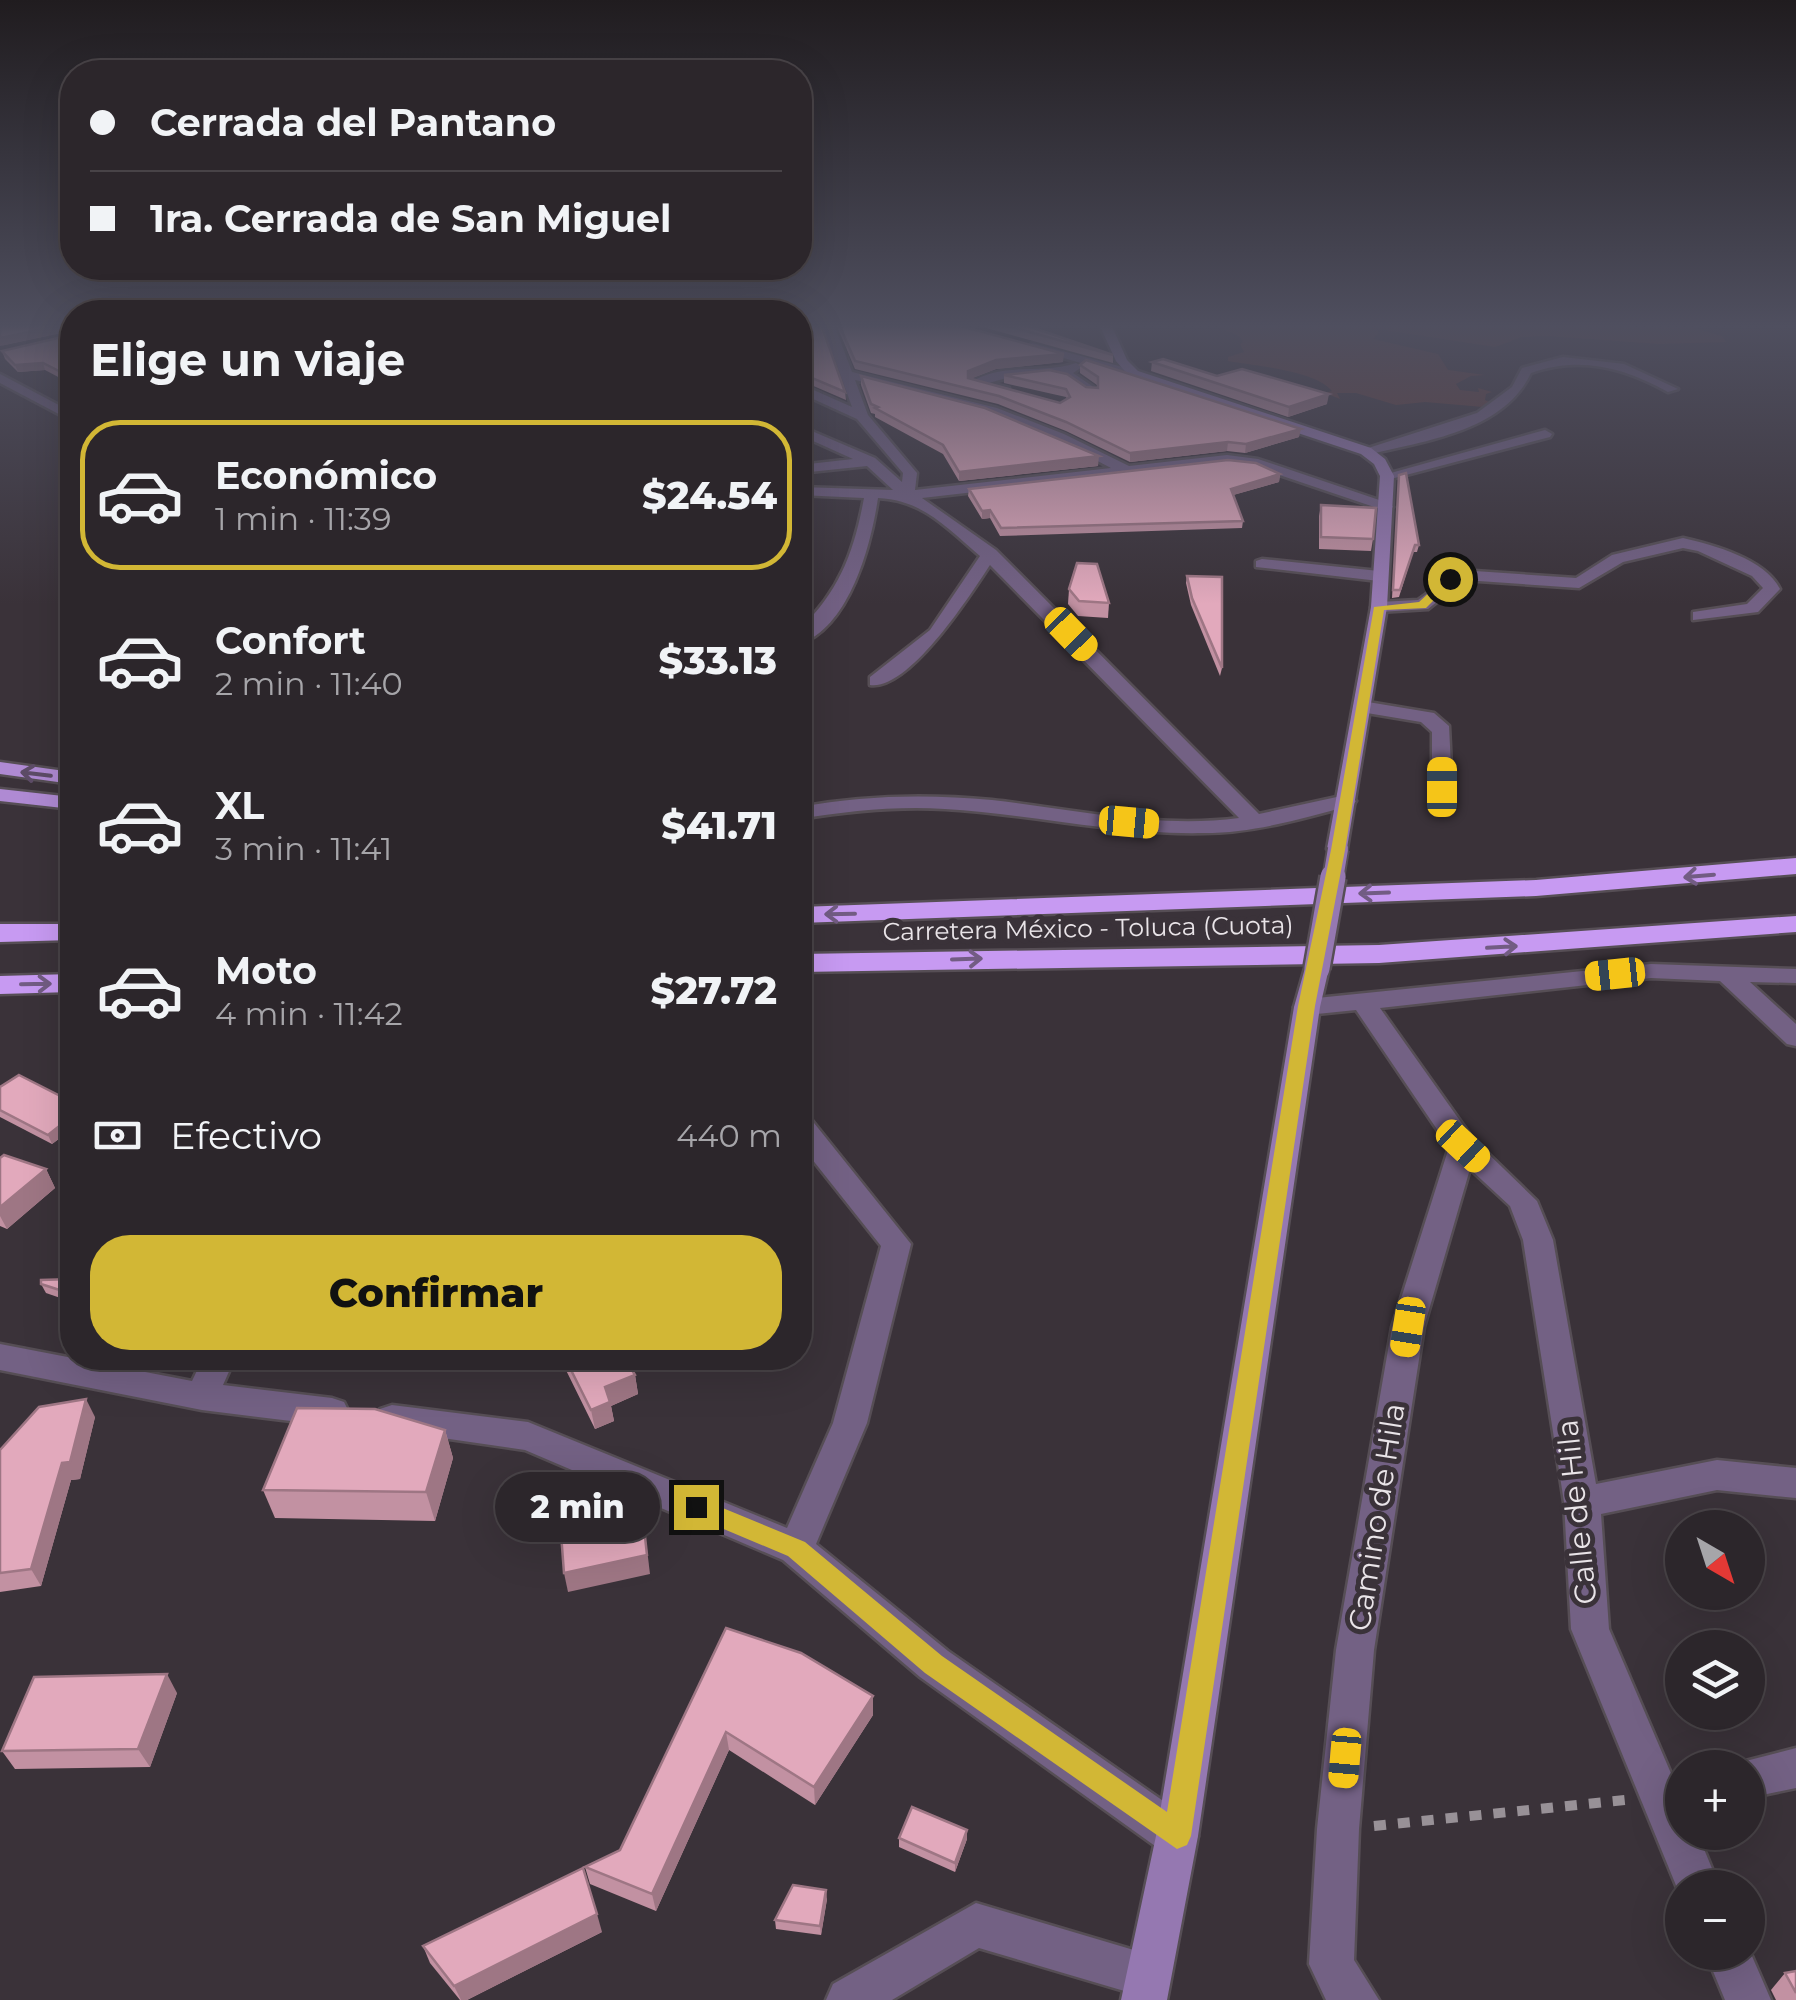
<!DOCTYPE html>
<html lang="es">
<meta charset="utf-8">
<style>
body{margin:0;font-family:Montserrat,sans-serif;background:#383237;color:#f1f3f6;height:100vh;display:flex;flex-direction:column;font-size:38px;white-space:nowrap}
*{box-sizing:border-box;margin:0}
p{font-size:32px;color:#a6a5a9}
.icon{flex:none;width:55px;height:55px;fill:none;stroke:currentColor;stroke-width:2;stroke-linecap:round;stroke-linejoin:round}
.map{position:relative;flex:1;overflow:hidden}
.details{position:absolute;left:60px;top:300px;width:752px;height:1070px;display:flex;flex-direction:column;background:#2c262b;border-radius:40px;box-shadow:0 10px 40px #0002,0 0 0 2px #484347}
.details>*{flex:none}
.top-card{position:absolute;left:60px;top:60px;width:752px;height:220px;border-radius:40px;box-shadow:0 10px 40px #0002,0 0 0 2px #484347;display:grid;align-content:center;height:220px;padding:0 30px;background:#2c262b}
.needle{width:65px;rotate:141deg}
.controls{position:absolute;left:1665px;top:1510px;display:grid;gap:20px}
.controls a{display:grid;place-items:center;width:100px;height:100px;border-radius:50%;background:#2c262b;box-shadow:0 10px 40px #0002,0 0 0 2px #484347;font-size:50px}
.end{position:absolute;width:45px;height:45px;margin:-22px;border:12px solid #d2b735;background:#111;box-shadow:0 0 0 5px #111}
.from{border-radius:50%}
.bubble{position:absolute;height:70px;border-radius:35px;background:#2c262b;box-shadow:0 10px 40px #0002,0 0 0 2px #484347;font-size:32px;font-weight:800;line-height:70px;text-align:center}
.car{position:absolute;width:30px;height:60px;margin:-30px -15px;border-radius:12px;box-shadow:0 0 8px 2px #0007;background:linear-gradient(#f5c518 24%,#345 0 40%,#f5c518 0 76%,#345 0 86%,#f5c518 0)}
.top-card b{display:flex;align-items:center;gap:35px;height:95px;font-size:38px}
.top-card b+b{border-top:2px solid #484347}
.top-card i{width:25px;height:25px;background:#f1f3f6}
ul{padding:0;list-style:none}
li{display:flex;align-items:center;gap:30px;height:150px;margin:0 20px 15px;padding:0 10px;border:5px solid transparent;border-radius:40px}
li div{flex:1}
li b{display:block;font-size:38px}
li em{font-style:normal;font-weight:800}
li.on{border-color:#d2b735}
li>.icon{width:90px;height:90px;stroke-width:1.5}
h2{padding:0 30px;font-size:45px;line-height:120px}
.pay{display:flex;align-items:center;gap:25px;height:110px;padding:0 30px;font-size:38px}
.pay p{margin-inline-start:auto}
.primary-button{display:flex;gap:20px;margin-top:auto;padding:20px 30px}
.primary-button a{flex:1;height:115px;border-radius:40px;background:#d2b735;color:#111;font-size:40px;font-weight:800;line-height:115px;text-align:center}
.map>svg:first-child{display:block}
.green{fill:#603b39}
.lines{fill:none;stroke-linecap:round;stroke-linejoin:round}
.street-casing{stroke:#564e55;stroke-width:5}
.secondary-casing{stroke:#564e55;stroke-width:5}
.primary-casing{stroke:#564e55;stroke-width:5}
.highway-casing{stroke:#564e55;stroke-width:5}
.path{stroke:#989197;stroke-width:10;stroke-dasharray:12 12;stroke-linecap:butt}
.street{fill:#736184;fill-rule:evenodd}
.secondary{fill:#9578b1;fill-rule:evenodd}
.primary{fill:#af8ad3;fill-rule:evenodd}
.highway{fill:#c79af2;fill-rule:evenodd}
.secondary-bridge-far1-casing{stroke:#564e55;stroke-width:24;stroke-linecap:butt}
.secondary-bridge-casing{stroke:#564e55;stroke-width:30;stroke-linecap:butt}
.secondary-bridge-far1{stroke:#9578b1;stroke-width:20}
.secondary-bridge{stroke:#9578b1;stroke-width:25}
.wall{fill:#c291a2}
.shaded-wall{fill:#9e7684}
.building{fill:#e2a9bc;stroke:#9e7684;stroke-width:2.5}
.oneway{stroke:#5d4c67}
.oneway2{stroke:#725c83}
.route{fill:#d2b735}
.labels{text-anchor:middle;stroke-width:10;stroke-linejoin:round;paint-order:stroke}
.street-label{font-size:25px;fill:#e9e4e8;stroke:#3a3239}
.near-street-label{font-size:30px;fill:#e9e4e8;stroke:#3a3239}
</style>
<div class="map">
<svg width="1796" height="2000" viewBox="0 0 1796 2000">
<rect width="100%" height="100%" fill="#3a3239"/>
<path class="green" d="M 1212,324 L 1616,324 L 1608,326 L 1693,328 L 1722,336 L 1726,342 L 1659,344 L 1547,336 L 1522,337 L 1495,347 L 1377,329 L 1379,333 L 1373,339 L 1438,354 L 1448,370 L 1485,375 L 1471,376 L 1456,384 L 1460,390 L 1479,392 L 1478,388 L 1492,392 L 1486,394 L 1485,400 L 1489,402 L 1483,407 L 1425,402 L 1396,405 L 1356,393 L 1337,393 L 1340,399 L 1325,393 L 1332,391 C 1315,370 1255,366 1228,361 L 1228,357 L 1244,352 L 1240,344 L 1243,342 L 1239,336 Z"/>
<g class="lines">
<defs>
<g id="street">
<path d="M 822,324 L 834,324 L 852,372 L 997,408 L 1064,434 L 1129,466 L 1227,455 L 1258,459 L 1391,504 L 1393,507 L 1386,511 L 1256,467 L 1227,463 L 922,498 L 996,550 L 1259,814 L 1346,795 L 1356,801 L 1353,805 C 1304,818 1255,833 1204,833 C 1117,835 1031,814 945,809 C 895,806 848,811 800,819 L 800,807 C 865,795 927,794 992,800 C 1073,809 1157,829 1239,818 L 990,565 C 971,594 909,691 870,685 L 870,677 L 930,630 L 980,556 C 947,528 923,500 878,498 C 871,545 850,626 800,644 L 800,629 C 840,590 854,552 864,498 L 800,495 L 800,487 L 893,490 L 867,466 L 800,473 L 800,465 L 853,459 L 800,435 L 800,426 L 875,458 L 902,482 L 903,473 L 857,419 L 800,393 L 800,384 L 852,407 ZM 855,380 C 945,397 1030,424 1111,468 L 915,490 L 917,473 L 868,415 Z"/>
<polygon points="1032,343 1138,371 1140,374 1134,378 1028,348"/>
<path d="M 1563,357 L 1624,364 L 1678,389 L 1668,392 C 1623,367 1580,356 1531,373 C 1503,432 1423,441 1366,455 L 1359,451 L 1477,413 L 1512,387 L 1522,368 Z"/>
<path d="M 1076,363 L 1082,367 L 1073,373 L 1095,388 L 1095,394 C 1083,394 1079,385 1068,379 C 1044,368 1013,376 989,383 L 1009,388 L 1009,394 L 1005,395 L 969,383 C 1006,361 1040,375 1076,363 Z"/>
<polygon points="0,374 72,412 72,421 0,383"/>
<polygon points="1545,430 1552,434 1550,437 1387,480 1380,476"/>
<path d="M 1683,538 C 1714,545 1765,559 1780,589 L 1758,612 L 1693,620 L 1693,612 L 1747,604 L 1763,588 L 1752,576 L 1698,551 L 1683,548 L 1623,562 L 1579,588 L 1464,580 L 1428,609 L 1379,612 L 1371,607 L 1379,602 L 1418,600 L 1460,570 L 1576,578 L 1612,555 Z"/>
<polygon points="1262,559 1379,571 1387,576 1379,581 1256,567 1256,561"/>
<polygon points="1362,701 1434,713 1449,726 1452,787 1449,791 1435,791 1432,787 1432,732 1421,722 1355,711 1355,703"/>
<polygon points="1651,964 1796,969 1796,983 1750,982 1796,1024 1796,1046 1787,1044 1720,981 1651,978 1380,1008 1473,1139 1537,1201 1553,1240 1596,1484 1717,1460 1796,1468 1796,1498 1717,1490 1601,1514 1609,1629 1682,1799 1682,1832 1697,1832 1720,1888 1682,1888 1682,1900 1571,1629 1564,1502 1523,1240 1510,1206 1470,1169 1424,1327 1374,1650 1359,1829 1354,1960 1379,2000 1326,2000 1309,1964 1317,1829 1336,1650 1392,1327 1449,1147 1356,1010 1307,1015 1294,1007 1307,999"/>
<polygon points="800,1116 810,1118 911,1244 867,1423 816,1544 948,1651 1192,1821 1198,1836 1192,1851 1177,1857 1162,1851 920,1677 783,1560 525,1450 380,1429 375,1419 380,1409 392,1405 528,1422 787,1528 833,1423 881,1246 800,1144"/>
<polygon points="0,1344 192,1381 203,1358 235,1358 223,1385 332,1398 344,1402 349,1412 344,1422 332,1426 202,1410 0,1370"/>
<polygon points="1796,1748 1796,1788 1748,1798 1748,1768 1732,1768 1734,1764"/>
<polygon points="976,1903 1164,1959 1171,1975 1164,1991 1148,1998 979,1948 892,2000 826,2000 833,1984"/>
<polygon points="1748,1947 1771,2000 1725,2000 1705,1952 1748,1952"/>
</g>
<g id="secondary">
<polygon points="1099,324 1111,324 1127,360 1138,371 1371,448 1385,459 1394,476 1387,607 1346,854 1338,856 1327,849 1371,607 1380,476 1374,464 1361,454 1130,377 1116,361"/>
<polygon points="1317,961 1329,968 1320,1007 1198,1836 1167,2000 1121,2000 1156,1836 1294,1007 1305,968"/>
</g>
<g id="primary">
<polygon points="0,762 72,772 72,784 0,774"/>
<polygon points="0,789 72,797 72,809 0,801"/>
</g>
<g id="highway">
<polygon points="1796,858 1796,874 1536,896 800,923 800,907 1536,880"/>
<polygon points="1796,916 1796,932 1379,963 800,972 800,954 1379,945"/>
<polygon points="0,924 72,924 72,940 0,942"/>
<polygon points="72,974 72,992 0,994 0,976"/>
</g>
</defs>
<use href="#street" class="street-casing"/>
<use href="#secondary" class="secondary-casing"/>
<use href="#primary" class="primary-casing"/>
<use href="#highway" class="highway-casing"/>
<polyline class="path" points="1374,1826 1625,1800"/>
<use href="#street" class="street"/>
<use href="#secondary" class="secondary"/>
<use href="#primary" class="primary"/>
<use href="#highway" class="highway"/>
<defs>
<polyline id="secondary-bridge-far1" points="1333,879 1338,849"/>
<polyline id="secondary-bridge" points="1317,968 1333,877"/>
</defs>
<use href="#secondary-bridge-far1" class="secondary-bridge-far1-casing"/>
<use href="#secondary-bridge" class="secondary-bridge-casing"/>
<use href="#secondary-bridge-far1" class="secondary-bridge-far1"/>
<use href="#secondary-bridge" class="secondary-bridge"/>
</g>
<g class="wall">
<polygon points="72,324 72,379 64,380 45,370 18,372 5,359 2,351 71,335 71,331 0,346"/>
<polygon points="800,324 845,392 846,400 802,381 800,382"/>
<polygon points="836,324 953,324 1063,362 996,369 970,379 1060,403 1067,399 1066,397 1004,383 1004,375 1097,388 1097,385 1080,373 1080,365 1299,437 1245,453 1227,451 1130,462 1066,431 998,404 855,369"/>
<polygon points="972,324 1022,324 1113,355 1113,363"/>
<polygon points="1152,362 1217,376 1327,404 1288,417 1151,371"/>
<polygon points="861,376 1098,466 959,481 943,454 875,417 875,414 871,413 861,385"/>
<polygon points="1280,474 1279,482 1233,495 1243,521 1242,528 1000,536 990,518 982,519 968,496 969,489"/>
<polygon points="1399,475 1419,545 1417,552 1413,552 1399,597 1392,598"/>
<polygon points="1321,505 1373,539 1371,551 1319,549 1319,516"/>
<polygon points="1187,576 1222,668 1220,676 1191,605 1186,583"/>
<polygon points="1069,589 1109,603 1108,618 1078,616 1068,604"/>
<polygon points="0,1087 72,1102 72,1129 52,1144 0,1117"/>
<polygon points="0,1158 46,1169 55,1188 7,1229 0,1226"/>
<polygon points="72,1279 72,1302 46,1293 41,1284"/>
<polygon points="560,1358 625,1358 635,1375 638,1394 611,1406 614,1421 595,1429"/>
<polygon points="95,1417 80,1479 71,1480 41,1586 0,1592 0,1450"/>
<polygon points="445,1430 453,1458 435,1521 275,1518 263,1490"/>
<polygon points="726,1628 873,1715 815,1805 729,1750 656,1911 590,1884 585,1867 620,1850"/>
<polygon points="177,1693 150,1767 15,1769 2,1751"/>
<polygon points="899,1838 967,1839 955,1872 899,1847"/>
<polygon points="827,1899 821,1935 776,1929 775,1920"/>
<polygon points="602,1932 467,2000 460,2000 430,1963 423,1946"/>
<polygon points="1796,1971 1796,2000 1776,2000 1771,1990 1785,1973"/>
</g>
<g class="shaded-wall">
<polygon points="67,324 72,324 72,330 0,346 0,338"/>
<polygon points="1064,354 1063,362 996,369 967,380 968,371 996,360"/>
<polygon points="43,363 45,370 18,372 15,365"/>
<polygon points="72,370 72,379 64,380 61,372"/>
<polygon points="1329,394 1327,404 1288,417 1289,407"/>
<polygon points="1301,429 1299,437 1245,453 1246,444"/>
<polygon points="1228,442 1227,451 1130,462 1130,453"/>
<polygon points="1099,456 1098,466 959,481 959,472"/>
<polygon points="1280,474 1279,482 1230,496 1231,489"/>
<polygon points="990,510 990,518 982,519 982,511"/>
<polygon points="72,1116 72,1129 52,1144 48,1135"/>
<polygon points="46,1169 55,1188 7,1229 0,1216 0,1207"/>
<polygon points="635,1375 638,1394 611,1406 614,1421 595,1429 591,1410 605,1387"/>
<polygon points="86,1399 95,1417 80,1479 71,1480 41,1586 31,1569 62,1463"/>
<polygon points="445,1430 453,1458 435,1521 426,1492"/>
<polygon points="640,1491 650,1574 568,1592 564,1573"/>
<polygon points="167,1674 177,1693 150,1767 138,1749"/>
<polygon points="873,1696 873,1715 815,1805 814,1787"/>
<polygon points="726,1732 729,1750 656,1911 652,1894"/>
<polygon points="967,1830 967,1839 955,1872 955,1863"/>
<polygon points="826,1890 827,1899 821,1935 820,1926"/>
<polygon points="597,1914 602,1932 467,2000 461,2000 454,1986"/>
</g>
<g class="building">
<polygon points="0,324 67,324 0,338"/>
<polygon points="72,324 72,370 61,372 43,363 15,365 2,351 71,335"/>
<polygon points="800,324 821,324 845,392 800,373"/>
<polygon points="839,324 953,324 1064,354 996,360 968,371 968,378 1060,403 1070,397 1066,389 1004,375 1049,370 1067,374 1086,387 1098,388 1098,377 1080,365 1086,360 1301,429 1246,444 1228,442 1130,453 1066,422 999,396 855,361"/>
<polygon points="1000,324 1022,324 1113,355"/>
<polygon points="1163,359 1217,376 1242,369 1329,394 1289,407 1152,362"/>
<polygon points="861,376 985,408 1099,456 959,472 943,445 875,408 878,407 871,404"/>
<polygon points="1228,460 1256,463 1280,474 1231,489 1243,521 1001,528 990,510 982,511 969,489"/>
<polygon points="1406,473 1419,545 1415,545 1400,590 1393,590 1399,475"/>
<polygon points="1321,505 1376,508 1373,539 1321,537"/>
<polygon points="1077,563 1097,564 1109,603 1079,601 1069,589"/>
<polygon points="1187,576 1222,577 1222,668 1192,598"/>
<polygon points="19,1075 72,1102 72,1116 48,1135 0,1110 0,1087"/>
<polygon points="4,1155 46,1169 0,1207 0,1158"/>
<polygon points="72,1279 72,1294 41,1284 41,1280"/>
<polygon points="565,1358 625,1358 635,1375 605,1387 610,1402 591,1410"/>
<polygon points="86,1399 70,1462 62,1463 31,1569 0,1573 0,1450 39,1407"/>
<polygon points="297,1408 375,1409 445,1430 426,1492 263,1490"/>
<polygon points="640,1491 647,1555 564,1573 559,1507"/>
<polygon points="726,1628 801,1653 873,1696 814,1787 726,1732 652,1894 585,1867 620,1850"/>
<polygon points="167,1674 138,1749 2,1751 34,1677"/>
<polygon points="912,1807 967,1830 955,1863 899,1838"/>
<polygon points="583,1868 597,1914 454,1986 423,1946"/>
<polygon points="793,1885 826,1890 820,1926 775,1920"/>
<polygon points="1796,1971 1796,1993 1785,1973"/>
</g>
<defs><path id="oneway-shaft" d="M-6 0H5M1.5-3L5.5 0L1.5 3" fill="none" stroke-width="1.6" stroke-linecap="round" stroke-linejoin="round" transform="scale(2.5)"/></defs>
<use class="oneway" href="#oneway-shaft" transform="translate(36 774) rotate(-173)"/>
<g class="oneway2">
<use href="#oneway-shaft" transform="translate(1699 876) rotate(175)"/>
<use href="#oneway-shaft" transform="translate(1374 893) rotate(178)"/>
<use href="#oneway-shaft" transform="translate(840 914) rotate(179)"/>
<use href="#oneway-shaft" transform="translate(1502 947) rotate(-3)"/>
<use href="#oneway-shaft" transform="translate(967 959) rotate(-2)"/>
<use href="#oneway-shaft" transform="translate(36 984) rotate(-1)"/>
</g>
<linearGradient id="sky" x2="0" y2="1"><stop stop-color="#201c1f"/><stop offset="0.54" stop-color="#4f4f5f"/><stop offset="1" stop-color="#4f4f5f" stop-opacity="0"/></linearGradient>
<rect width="1796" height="604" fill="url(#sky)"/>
<polygon class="route" points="1446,577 1455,579 1426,608 1384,610 1345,850 1315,1006 1191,1836 1187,1845 1177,1849 925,1673 788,1556 688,1514 684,1507 688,1500 696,1497 805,1542 942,1656 1167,1812 1298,1006 1331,850 1374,607 1419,602"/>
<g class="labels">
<g class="street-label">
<text transform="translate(1088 928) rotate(-1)" y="9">Carretera México - Toluca (Cuota)</text>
</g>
<g class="near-street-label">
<text transform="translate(1577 1512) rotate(-96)" y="10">Calle de Hila</text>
<text transform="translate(1377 1517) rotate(-81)" y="10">Camino de Hila</text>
</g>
</g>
</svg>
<div class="controls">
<a><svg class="needle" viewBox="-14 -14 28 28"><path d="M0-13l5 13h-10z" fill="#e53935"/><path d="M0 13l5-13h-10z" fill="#a6a5a9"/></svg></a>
<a><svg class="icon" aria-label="layers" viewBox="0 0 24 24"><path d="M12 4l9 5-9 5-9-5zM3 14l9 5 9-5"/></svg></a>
<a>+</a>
<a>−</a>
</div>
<i class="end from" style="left:1450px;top:579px"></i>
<i class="end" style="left:696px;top:1507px"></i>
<div class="bubble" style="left:495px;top:1472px;width:165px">2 min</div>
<i class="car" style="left:1071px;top:634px;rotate:136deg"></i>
<i class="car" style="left:1442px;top:787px;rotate:0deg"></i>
<i class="car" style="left:1129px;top:822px;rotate:95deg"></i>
<i class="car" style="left:1615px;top:974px;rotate:264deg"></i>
<i class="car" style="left:1463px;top:1146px;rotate:133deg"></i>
<i class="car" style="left:1408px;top:1327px;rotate:189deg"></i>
<i class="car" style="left:1345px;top:1758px;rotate:185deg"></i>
<div class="top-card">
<b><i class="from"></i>Cerrada del Pantano</b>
<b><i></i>1ra. Cerrada de San Miguel</b>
</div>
<section class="details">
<h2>Elige un viaje</h2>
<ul>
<li class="on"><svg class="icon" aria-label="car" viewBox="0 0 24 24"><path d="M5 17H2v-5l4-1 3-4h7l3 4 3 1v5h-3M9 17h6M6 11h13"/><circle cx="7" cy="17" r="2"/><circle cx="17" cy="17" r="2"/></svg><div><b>Económico</b><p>1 min · 11:39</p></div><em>$24.54</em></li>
<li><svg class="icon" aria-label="car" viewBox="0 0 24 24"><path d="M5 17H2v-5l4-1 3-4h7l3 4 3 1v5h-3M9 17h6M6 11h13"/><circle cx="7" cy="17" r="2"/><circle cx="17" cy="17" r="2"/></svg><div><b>Confort</b><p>2 min · 11:40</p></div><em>$33.13</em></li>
<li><svg class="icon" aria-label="car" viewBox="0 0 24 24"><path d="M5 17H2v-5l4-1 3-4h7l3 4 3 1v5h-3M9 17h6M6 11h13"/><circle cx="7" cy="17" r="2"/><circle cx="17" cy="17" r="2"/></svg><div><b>XL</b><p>3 min · 11:41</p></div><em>$41.71</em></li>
<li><svg class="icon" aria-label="car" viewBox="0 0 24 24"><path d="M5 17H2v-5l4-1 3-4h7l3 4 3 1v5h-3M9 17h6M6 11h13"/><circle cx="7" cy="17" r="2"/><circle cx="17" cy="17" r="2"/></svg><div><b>Moto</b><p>4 min · 11:42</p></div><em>$27.72</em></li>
</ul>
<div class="pay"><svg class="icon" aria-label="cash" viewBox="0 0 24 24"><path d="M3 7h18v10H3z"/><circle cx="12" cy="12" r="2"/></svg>Efectivo<p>440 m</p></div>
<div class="primary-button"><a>Confirmar</a></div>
</section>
</div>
